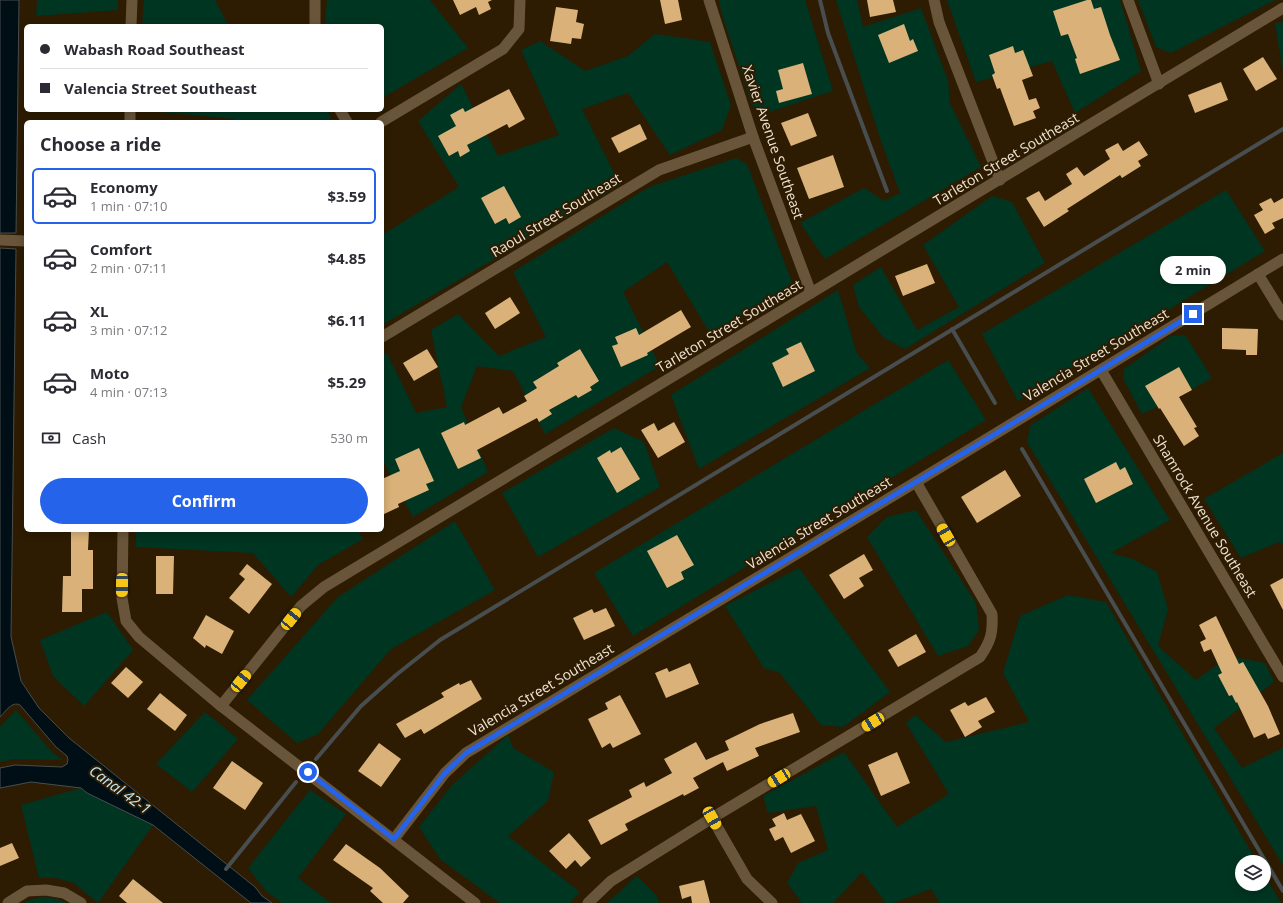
<!DOCTYPE html>
<meta charset="utf-8">
<style>
body{margin:0;font-family:"Open Sans",sans-serif;background:#f7f7f7;color:#2b2b33;height:100vh;display:flex;flex-direction:column;font-size:15px;white-space:nowrap}
*{box-sizing:border-box;margin:0}
p{font-size:13px;color:#7c7c81}
.icon{flex:none;width:22px;height:22px;fill:none;stroke:currentColor;stroke-width:2;stroke-linecap:round;stroke-linejoin:round}
.map{position:relative;flex:1;overflow:hidden}
.panel{position:absolute;left:24px;top:120px;width:360px;height:412px;display:flex;flex-direction:column;background:#fff;border-radius:6px;box-shadow:0 2px 10px #0003}
.panel>*{flex:none}
.top-card{position:absolute;left:24px;top:24px;width:360px;height:88px;border-radius:6px;box-shadow:0 2px 10px #0003;display:grid;align-content:center;height:88px;padding:0 16px;background:#fff}
.fabs{position:absolute;left:1235px;top:855px;display:grid;gap:8px}
.fabs a{display:grid;place-items:center;width:36px;height:36px;border-radius:50%;background:#fff;box-shadow:0 2px 10px #0003;font-size:20px}
.end{position:absolute;width:18px;height:18px;margin:-9px;border:5px solid #2563eb;background:#fff;box-shadow:0 0 0 2px #fff}
.from{border-radius:50%}
.bubble{position:absolute;height:28px;border-radius:14px;background:#fff;box-shadow:0 2px 10px #0003;font-size:13px;font-weight:700;line-height:28px;text-align:center}
.car{position:absolute;width:12px;height:24px;margin:-12px -6px;border-radius:5px;box-shadow:0 0 3px 1px #0007;background:linear-gradient(#f5c518 24%,#345 0 40%,#f5c518 0 76%,#345 0 86%,#f5c518 0)}
.top-card b{display:flex;align-items:center;gap:14px;height:38px;font-size:15px}
.top-card b+b{border-top:1px solid #e1e1e2}
.top-card i{width:10px;height:10px;background:#2b2b33}
ul{padding:0;list-style:none}
li{display:flex;align-items:center;gap:12px;height:56px;margin:0 8px 6px;padding:0 8px;border:2px solid transparent;border-radius:6px}
li div{flex:1}
li b{display:block;font-size:15px}
li em{font-style:normal;font-weight:700}
li.current{border-color:#2563eb}
li>.icon{width:36px;height:36px;stroke-width:1.5}
h2{padding:0 16px;font-size:18px;line-height:48px}
.pay{display:flex;align-items:center;gap:10px;height:44px;padding:0 16px;font-size:15px}
.pay p{margin-inline-start:auto}
.primary-button{display:flex;gap:8px;margin-top:auto;padding:8px 16px}
.primary-button a{flex:1;height:46px;border-radius:24px;background:#2563eb;color:#fff;font-size:16px;font-weight:700;line-height:46px;text-align:center}
.map>svg:first-child{display:block}
.green{fill:#003522}
.water{fill:#000e16;stroke:#484e4f}
.lines{fill:none;stroke-linecap:round;stroke-linejoin:round}
.stream{stroke:#484e4f;stroke-width:4}
.building{fill:#dab279}
.street{stroke:#69563a;stroke-width:11}
.route{stroke:#2563eb;stroke-width:5}
.labels{text-anchor:middle;stroke-width:4;stroke-linejoin:round;paint-order:stroke}
.street-label{font-size:14px;fill:#efe4d4;stroke:#2d1c02}
.water-label{font-size:15px;font-style:italic;fill:#c1e8f9;stroke:#2d1c02}
</style>
<div class="map">
<svg width="1283" height="903" viewBox="0 0 1283 903">
<rect width="100%" height="100%" fill="#2d1c02"/>
<g class="green">
<polygon points="37,0 118,0 118,10 36,16"/>
<polygon points="144,0 215,0 227,23 234,26 142,26"/>
<polygon points="327,0 430,0 468,48 382,98 382,26 325,26"/>
<polygon points="719,0 805,0 833,91 766,113 752,105 722,15"/>
<polygon points="836,0 857,0 863,27 921,8 948,81 950,103 981,167 825,259 800,223 864,188 884,201 900,193 881,141"/>
<polygon points="947,0 1120,0 1141,71 1075,113 1052,61 976,82"/>
<polygon points="1138,0 1275,0 1171,53 1156,47"/>
<polygon points="1283,22 1283,68 1282,67 1275,23"/>
<polygon points="655,34 710,42 731,105 722,130 670,155 628,93 582,109 620,185 382,325 382,235 459,187 418,121 461,84 498,156 559,135 521,50 540,41 585,71 628,56"/>
<polygon points="138,110 327,110 331,118 330,122 235,122 235,119"/>
<polygon points="736,158 747,164 792,282 779,295 711,335 667,262 623,292 660,366 545,434 513,371 477,366 461,407 488,472 413,517 382,459 382,355 387,353 416,413 447,407 431,330 458,314 499,356 546,337 513,272 649,187"/>
<polygon points="1226,190 1265,251 1018,401 982,334"/>
<polygon points="992,196 1012,202 1045,263 905,349 884,338 859,307 853,285 881,267 917,330 959,307 923,245"/>
<polygon points="838,290 857,354 870,368 699,469 671,395"/>
<polygon points="1185,335 1212,378 1173,400 1142,414 1123,378 1124,369 1171,336"/>
<polygon points="948,360 986,420 633,636 594,573"/>
<polygon points="1088,388 1170,520 1111,553 1133,559 1157,572 1168,609 1158,646 1196,680 1229,656 1265,663 1274,682 1214,728 1242,768 1283,748 1283,865 1027,442 1030,426"/>
<polygon points="614,428 644,442 660,487 538,557 502,493"/>
<polygon points="1283,453 1283,544 1279,542 1241,558 1204,499"/>
<polygon points="916,510 976,603 979,630 968,646 938,656 867,537 887,517"/>
<polygon points="455,521 495,590 391,649 318,734 297,743 247,700 338,597"/>
<polygon points="136,530 358,530 363,539 318,565 291,597 253,553 136,547"/>
<polygon points="799,568 890,692 843,727 821,725 780,673 764,668 725,606"/>
<polygon points="1068,595 1106,602 1257,862 1242,862 1242,884 1264,884 1264,874 1281,903 940,903 931,889 893,903 886,903 862,872 833,903 802,903 787,883 798,863 828,850 816,806 768,813 763,796 844,752 897,827 949,794 906,723 915,715 946,742 1029,722 1003,673 1020,616"/>
<polygon points="107,612 133,650 84,706 53,676 40,640"/>
<polygon points="16,710 52,752 63,760 14,759 0,762 0,727"/>
<polygon points="205,712 238,739 192,792 156,764"/>
<polygon points="508,735 513,748 554,772 548,801 508,836 580,892 570,903 500,903 440,859 419,827 452,785"/>
<polygon points="81,788 87,793 153,825 98,903 74,883 56,878 39,878 21,805"/>
<polygon points="310,790 346,814 298,878 331,903 282,903 266,891 248,868"/>
<polygon points="637,876 656,895 659,903 607,903"/>
<polygon points="42,897 58,899 66,903 25,903 30,900"/>
</g>
<g class="water">
<polygon points="0,0 19,0 16,233 0,233"/>
<path d="M 0,248 L 16,249 L 11,637 L 21,681 L 39,708 L 69,738 L 255,887 L 262,896 L 272,903 L 251,903 L 153,825 L 87,793 L 81,788 L 31,782 L 0,788 L 0,768 L 15,765 L 62,767 L 67,764 L 68,760 L 67,756 L 56,747 L 20,705 C 12,701 6,711 0,717 Z"/>
</g>
<g class="lines">
<g class="stream">
<polyline points="820,0 828,33 887,191"/>
<polyline points="952,329 995,403"/>
<polyline points="1022,449 1283,891"/>
<polyline points="316,759 361,706 396,675 440,640 1283,129"/>
<polyline points="226,869 296,782"/>
</g>
</g>
<g class="building">
<polygon points="453,0 492,0 488,2 491,9 479,15 476,7 460,15"/>
<polygon points="660,0 678,0 682,20 665,24"/>
<polygon points="867,0 893,0 896,12 870,17"/>
<polygon points="1087,0 1091,0 1094,9 1101,7 1110,35 1120,60 1080,74 1075,59 1077,58 1068,34 1061,36 1053,11"/>
<polygon points="556,7 578,10 576,22 584,24 581,39 572,38 571,44 550,41"/>
<polygon points="904,24 910,41 913,39 918,51 889,63 878,35"/>
<polygon points="1013,46 1015,53 1023,50 1033,76 1022,80 1029,100 1036,98 1040,108 1033,111 1036,118 1014,126 1000,88 997,89 992,75 995,73 989,55"/>
<polygon points="1263,57 1277,79 1256,91 1243,69"/>
<polygon points="803,63 812,94 779,103 776,91 783,89 778,70"/>
<polygon points="1221,82 1228,100 1195,113 1188,95"/>
<polygon points="509,89 525,119 509,128 507,124 467,145 470,151 460,157 458,151 449,156 438,136 456,126 450,115 463,108 465,112"/>
<polygon points="808,113 817,136 791,146 781,123"/>
<polygon points="640,124 647,139 619,153 611,138"/>
<polygon points="1139,141 1148,155 1138,161 1141,166 1122,178 1120,175 1067,209 1069,211 1044,227 1026,198 1039,191 1045,201 1072,184 1066,174 1077,167 1084,176 1110,159 1105,150 1118,143 1123,151"/>
<polygon points="833,155 844,187 809,199 797,168"/>
<polygon points="504,186 521,217 509,224 506,218 495,224 481,198"/>
<polygon points="1271,198 1274,203 1283,198 1283,218 1272,223 1275,228 1265,234 1254,215 1263,210 1259,204"/>
<polygon points="927,264 935,283 903,296 895,276"/>
<polygon points="510,297 520,313 495,329 485,313"/>
<polygon points="681,310 691,327 647,353 648,355 621,367 612,346 618,344 615,337 636,328 639,335"/>
<polygon points="1222,328 1258,329 1257,355 1246,355 1246,350 1222,349"/>
<polygon points="801,342 815,371 783,387 772,363 789,354 786,349"/>
<polygon points="427,349 438,367 414,381 403,363"/>
<polygon points="580,349 599,381 590,387 592,390 578,398 576,395 549,410 552,414 539,422 537,418 477,450 481,458 458,469 441,433 464,422 465,425 499,407 503,414 527,401 524,396 537,388 533,382 559,366 557,363"/>
<polygon points="1179,367 1192,390 1179,397 1197,427 1194,428 1199,436 1184,446 1160,408 1159,409 1145,386"/>
<polygon points="674,422 685,442 658,458 641,430 654,423 658,431"/>
<polygon points="621,447 640,479 617,493 597,458 610,450 611,453"/>
<polygon points="419,448 434,481 426,484 429,490 398,504 399,507 382,515 382,479 400,471 395,459"/>
<polygon points="1116,462 1120,470 1125,467 1133,484 1096,503 1084,479"/>
<polygon points="1005,470 1021,496 977,523 961,497"/>
<polygon points="71,530 89,530 88,550 93,550 93,589 82,589 82,612 62,612 63,576 71,576"/>
<polygon points="677,535 694,565 681,572 684,579 667,588 647,551"/>
<polygon points="864,554 873,570 859,578 864,586 844,599 829,575"/>
<polygon points="156,556 174,556 173,594 156,594"/>
<polygon points="247,564 272,584 249,614 229,598 245,579 239,574"/>
<polygon points="1283,578 1283,610 1270,585"/>
<polygon points="606,608 615,626 584,640 573,618 592,609 594,613"/>
<polygon points="206,615 234,631 222,654 206,645 205,648 193,638"/>
<polygon points="1216,616 1239,664 1243,662 1268,706 1280,734 1268,739 1265,733 1254,738 1237,702 1236,703 1232,695 1229,696 1218,675 1222,673 1211,649 1204,652 1200,642 1206,639 1199,625"/>
<polygon points="916,634 926,652 898,667 888,650"/>
<polygon points="690,663 699,684 666,698 655,673 667,668 669,672"/>
<polygon points="126,667 143,682 128,698 111,683"/>
<polygon points="471,680 482,699 424,734 421,729 405,738 396,724 444,697 441,693 459,683 460,685"/>
<polygon points="160,693 187,715 175,731 147,709"/>
<polygon points="620,695 641,734 613,748 610,743 602,748 588,719 608,709 605,703"/>
<polygon points="986,697 995,712 978,721 982,727 965,737 950,710 965,702 968,706"/>
<polygon points="793,713 800,732 755,748 759,756 727,771 723,762 693,778 699,788 684,796 683,794 625,824 628,830 601,845 588,820 632,797 629,790 644,782 646,787 672,773 664,759 696,742 706,760 729,750 725,741 760,724"/>
<polygon points="379,743 401,759 381,787 358,771"/>
<polygon points="897,752 910,783 881,796 868,765"/>
<polygon points="232,761 263,783 245,810 213,788"/>
<polygon points="784,813 787,820 801,814 815,841 791,853 783,837 775,841 769,829 776,826 772,819"/>
<polygon points="569,833 591,858 581,867 575,860 566,869 549,851"/>
<polygon points="12,843 19,858 0,866 0,848"/>
<polygon points="346,844 380,868 409,896 403,903 383,903 370,891 373,888 333,860"/>
<polygon points="133,879 163,903 127,903 119,896"/>
<polygon points="704,880 710,903 692,903 691,896 682,899 679,886"/>
</g>
<g class="lines">
<g class="street">
<polyline points="709,0 753,137 811,293"/>
<polyline points="934,0 939,22 1000,180"/>
<polyline points="1128,0 1159,84"/>
<polyline points="131,26 132,0"/>
<polyline points="315,26 315,0"/>
<polyline points="340,110 347,122"/>
<polyline points="130,122 130,110"/>
<polyline points="381,122 503,49 519,29 520,0"/>
<polyline points="0,240 26,241"/>
<polyline points="1258,274 1283,315"/>
<polyline points="382,337 659,170 753,137"/>
<polyline points="1101,370 1283,677"/>
<polyline points="123,530 122,598 126,621 139,637 221,706 475,903"/>
<polyline points="221,706 301,606 324,587 1283,8"/>
<polyline points="712,818 747,879 772,903"/>
<polyline points="394,839 445,773 466,753 916,482 1283,259"/>
<polyline points="8,903 27,891 46,890 64,893 81,903"/>
<path d="M 588,903 L 611,881 L 712,818 L 980,657 C 991,641 993,633 992,614 L 916,482"/>
</g>
</g>
<g class="lines">
<polyline class="route" points="308,772 394,839 445,773 466,753 916,482 1193,314"/>
</g>
<g class="labels">
<g class="street-label">
<text transform="translate(773 142) rotate(71)" y="5">Xavier Avenue Southeast</text>
<text transform="translate(1006 159) rotate(-31)" y="5">Tarleton Street Southeast</text>
<text transform="translate(556 215) rotate(-31)" y="5">Raoul Street Southeast</text>
<text transform="translate(729 326) rotate(-31)" y="5">Tarleton Street Southeast</text>
<text transform="translate(1096 355) rotate(-31)" y="5">Valencia Street Southeast</text>
<text transform="translate(1205 516) rotate(59)" y="5">Shamrock Avenue Southeast</text>
<text transform="translate(819 523) rotate(-31)" y="5">Valencia Street Southeast</text>
<text transform="translate(541 690) rotate(-31)" y="5">Valencia Street Southeast</text>
</g>
<g class="water-label">
<text transform="translate(120 790) rotate(36)" y="5">Canal 42-1</text>
</g>
</g>
</svg>
<div class="fabs">
<a><svg class="icon" aria-label="layers" viewBox="0 0 24 24"><path d="M12 4l9 5-9 5-9-5zM3 14l9 5 9-5"/></svg></a>
</div>
<i class="end from" style="left:308px;top:772px"></i>
<i class="end" style="left:1193px;top:314px"></i>
<div class="bubble" style="left:1160px;top:256px;width:66px">2 min</div>
<i class="car" style="left:946px;top:535px;rotate:330deg"></i>
<i class="car" style="left:122px;top:585px;rotate:181deg"></i>
<i class="car" style="left:291px;top:619px;rotate:39deg"></i>
<i class="car" style="left:241px;top:681px;rotate:39deg"></i>
<i class="car" style="left:873px;top:722px;rotate:239deg"></i>
<i class="car" style="left:779px;top:778px;rotate:239deg"></i>
<i class="car" style="left:712px;top:818px;rotate:150deg"></i>
<div class="top-card">
<b><i class="from"></i>Wabash Road Southeast</b>
<b><i></i>Valencia Street Southeast</b>
</div>
<section class="panel">
<h2>Choose a ride</h2>
<ul>
<li class="current"><svg class="icon" aria-label="car" viewBox="0 0 24 24"><path d="M5 17H2v-5l4-1 3-4h7l3 4 3 1v5h-3M9 17h6M6 11h13"/><circle cx="7" cy="17" r="2"/><circle cx="17" cy="17" r="2"/></svg><div><b>Economy</b><p>1 min · 07:10</p></div><em>$3.59</em></li>
<li><svg class="icon" aria-label="car" viewBox="0 0 24 24"><path d="M5 17H2v-5l4-1 3-4h7l3 4 3 1v5h-3M9 17h6M6 11h13"/><circle cx="7" cy="17" r="2"/><circle cx="17" cy="17" r="2"/></svg><div><b>Comfort</b><p>2 min · 07:11</p></div><em>$4.85</em></li>
<li><svg class="icon" aria-label="car" viewBox="0 0 24 24"><path d="M5 17H2v-5l4-1 3-4h7l3 4 3 1v5h-3M9 17h6M6 11h13"/><circle cx="7" cy="17" r="2"/><circle cx="17" cy="17" r="2"/></svg><div><b>XL</b><p>3 min · 07:12</p></div><em>$6.11</em></li>
<li><svg class="icon" aria-label="car" viewBox="0 0 24 24"><path d="M5 17H2v-5l4-1 3-4h7l3 4 3 1v5h-3M9 17h6M6 11h13"/><circle cx="7" cy="17" r="2"/><circle cx="17" cy="17" r="2"/></svg><div><b>Moto</b><p>4 min · 07:13</p></div><em>$5.29</em></li>
</ul>
<div class="pay"><svg class="icon" aria-label="cash" viewBox="0 0 24 24"><path d="M3 7h18v10H3z"/><circle cx="12" cy="12" r="2"/></svg>Cash<p>530 m</p></div>
<div class="primary-button"><a>Confirm</a></div>
</section>
</div>
